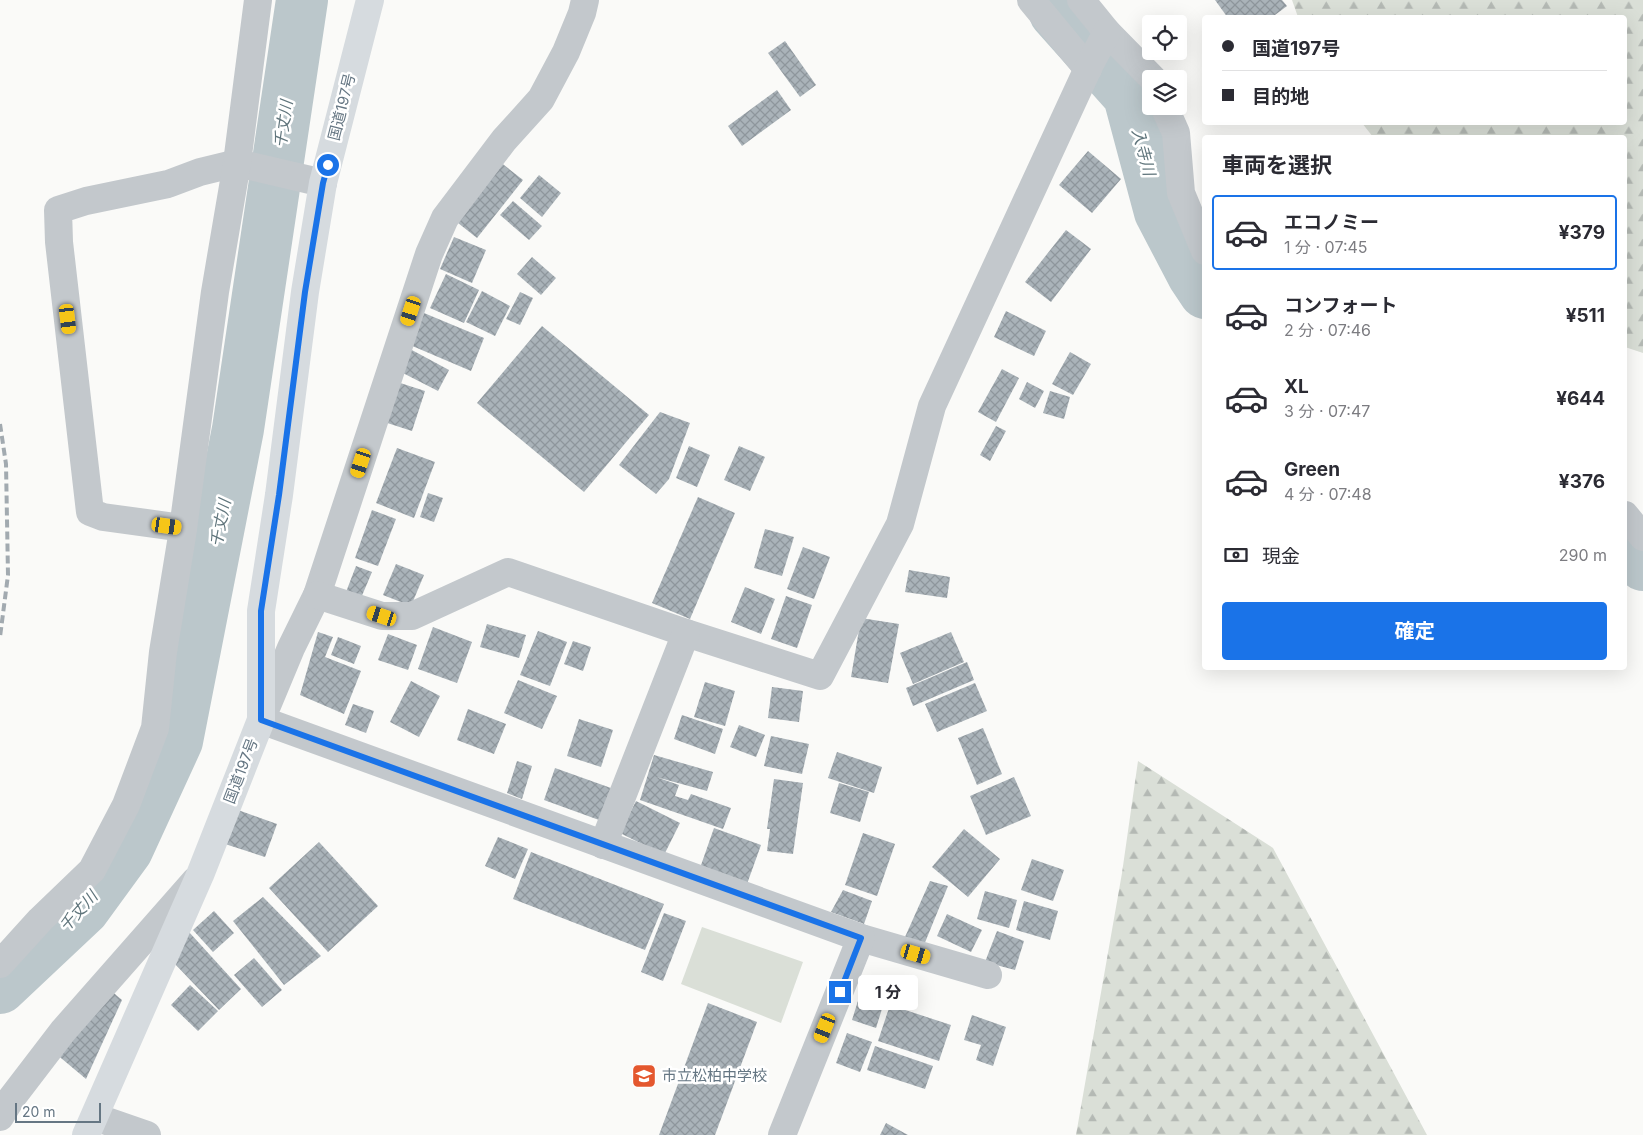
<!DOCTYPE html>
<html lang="ja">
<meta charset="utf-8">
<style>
body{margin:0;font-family:Inter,"Noto Sans JP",sans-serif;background:#f7f7f7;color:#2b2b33;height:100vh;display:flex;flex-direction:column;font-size:19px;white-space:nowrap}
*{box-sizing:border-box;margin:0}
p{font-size:16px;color:#7c7c81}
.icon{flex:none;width:28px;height:28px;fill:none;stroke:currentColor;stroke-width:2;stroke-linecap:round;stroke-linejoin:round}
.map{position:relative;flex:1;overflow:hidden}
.sheet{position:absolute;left:1202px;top:135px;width:425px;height:535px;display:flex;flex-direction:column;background:#fff;border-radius:5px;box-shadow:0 5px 20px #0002}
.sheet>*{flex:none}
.hud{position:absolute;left:1202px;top:15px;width:425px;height:110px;border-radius:5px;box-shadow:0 5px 20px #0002;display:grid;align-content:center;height:110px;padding:0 20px;background:#fff}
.fabs{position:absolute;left:1142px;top:15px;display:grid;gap:10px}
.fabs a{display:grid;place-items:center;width:45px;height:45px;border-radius:5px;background:#fff;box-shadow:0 5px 20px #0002;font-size:25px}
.scale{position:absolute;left:15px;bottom:12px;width:86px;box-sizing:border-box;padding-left:5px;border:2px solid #657683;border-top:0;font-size:14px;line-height:18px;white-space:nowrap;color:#657683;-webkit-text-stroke:4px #fff;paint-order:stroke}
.end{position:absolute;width:22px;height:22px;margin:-11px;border:6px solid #1a73e8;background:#fff;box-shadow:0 0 0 2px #fff}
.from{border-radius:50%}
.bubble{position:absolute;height:35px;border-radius:5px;background:#fff;box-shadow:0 5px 20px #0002;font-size:16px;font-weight:700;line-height:35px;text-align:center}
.car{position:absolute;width:15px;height:30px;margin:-15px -8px;border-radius:6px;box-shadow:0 0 4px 1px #0007;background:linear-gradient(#f5c518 24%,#345 0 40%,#f5c518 0 76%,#345 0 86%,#f5c518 0)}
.hud b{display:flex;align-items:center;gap:18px;height:48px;font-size:19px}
.hud b+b{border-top:1px solid #e1e1e2}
.hud i{width:12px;height:12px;background:#2b2b33}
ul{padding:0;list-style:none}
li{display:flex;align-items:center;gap:15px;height:75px;margin:0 10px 8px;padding:0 10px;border:2px solid transparent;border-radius:5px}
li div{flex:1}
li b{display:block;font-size:19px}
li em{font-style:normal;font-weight:700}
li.selected{border-color:#1a73e8}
li>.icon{width:45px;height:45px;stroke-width:1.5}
h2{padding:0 20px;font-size:22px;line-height:60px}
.pay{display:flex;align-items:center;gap:12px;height:55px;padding:0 20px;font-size:19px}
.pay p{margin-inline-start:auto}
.cta{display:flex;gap:10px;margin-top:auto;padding:10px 20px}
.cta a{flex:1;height:58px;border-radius:5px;background:#1a73e8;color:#fff;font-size:20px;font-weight:700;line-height:58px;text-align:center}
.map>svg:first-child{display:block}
.forest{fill:url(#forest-firs)}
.green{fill:#dadfd7}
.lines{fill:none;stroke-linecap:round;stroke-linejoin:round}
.river{stroke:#bbc7cb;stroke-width:52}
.building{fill:url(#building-cross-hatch)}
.street{stroke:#c3c8cc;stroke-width:28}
.highway{stroke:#d6dbdf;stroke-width:28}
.rail{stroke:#a2aab0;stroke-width:4;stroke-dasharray:8 4;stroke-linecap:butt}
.route{stroke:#1a73e8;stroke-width:6}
.labels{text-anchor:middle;stroke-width:5;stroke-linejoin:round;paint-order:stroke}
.street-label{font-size:15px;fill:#657683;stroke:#fff}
.poi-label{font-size:15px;fill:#657683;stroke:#fff;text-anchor:start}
.water-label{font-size:16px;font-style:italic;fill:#60757c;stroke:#fff}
</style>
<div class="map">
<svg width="1643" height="1135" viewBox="0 0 1643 1135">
<defs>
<pattern id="forest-firs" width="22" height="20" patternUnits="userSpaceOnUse" patternTransform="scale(1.25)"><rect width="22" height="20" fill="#dadfd7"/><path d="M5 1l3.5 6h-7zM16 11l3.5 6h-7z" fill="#b4b9b4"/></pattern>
<pattern id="building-cross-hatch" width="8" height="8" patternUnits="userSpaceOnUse" patternTransform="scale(1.25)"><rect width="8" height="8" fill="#aab3b9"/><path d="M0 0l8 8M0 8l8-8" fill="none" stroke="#8e969c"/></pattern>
</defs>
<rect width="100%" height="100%" fill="#fafaf8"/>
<g class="forest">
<polygon points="1292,0 1643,0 1643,353 1625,347 1625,138 1373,137 1362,123 1625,122 1625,18 1298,17"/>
<polygon points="1138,761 1273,848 1427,1135 1076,1135 1122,873"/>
</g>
<polygon class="green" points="702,927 803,962 781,1023 681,984"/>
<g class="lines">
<g class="river">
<polyline points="1055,13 1129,96 1160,212 1193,275 1205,293"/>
<polyline points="1625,550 1643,565"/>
<polyline points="0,988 84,909 127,850 177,741 238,429 302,0"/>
</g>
</g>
<g class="building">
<polygon points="1215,0 1282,0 1287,6 1271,18 1228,18"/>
<polygon points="785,41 816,85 800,97 768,53"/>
<polygon points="777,90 791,110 742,146 728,126"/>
<polygon points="1088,151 1121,179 1092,213 1059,185"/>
<polygon points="499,161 523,180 477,238 453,219"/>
<polygon points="539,175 561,193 542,217 520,198"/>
<polygon points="513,201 542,226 529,240 500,215"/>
<polygon points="1066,230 1091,249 1051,302 1025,282"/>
<polygon points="454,237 486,250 472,283 440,269"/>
<polygon points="532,257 556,278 541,295 517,274"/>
<polygon points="446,274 479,290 464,323 430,308"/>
<polygon points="482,291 510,306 495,336 466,322"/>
<polygon points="520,292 533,298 520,325 506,319"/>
<polygon points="1006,311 1046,331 1034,356 994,337"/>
<polygon points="424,313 484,338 471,371 410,345"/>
<polygon points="542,326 649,415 584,492 477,403"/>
<polygon points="410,349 449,370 438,391 399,371"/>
<polygon points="1070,352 1091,364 1073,395 1052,384"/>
<polygon points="1002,369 1019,378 996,422 978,412"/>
<polygon points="391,380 425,391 412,431 378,420"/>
<polygon points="1027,382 1044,391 1035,408 1019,399"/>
<polygon points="1050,391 1070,397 1064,419 1043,413"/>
<polygon points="660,412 690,423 669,479 656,494 619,465"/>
<polygon points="996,426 1006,431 990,461 980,455"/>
<polygon points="689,446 710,455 697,487 676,478"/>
<polygon points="739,446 765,457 750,491 724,480"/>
<polygon points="397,448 435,462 414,518 376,503"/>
<polygon points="428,493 443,498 434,522 420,517"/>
<polygon points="698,497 735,513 690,619 652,603"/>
<polygon points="372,510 396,519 378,566 355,558"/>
<polygon points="765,529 794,537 782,576 754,568"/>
<polygon points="803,547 830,557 814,599 787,589"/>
<polygon points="396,564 424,575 411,606 383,595"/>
<polygon points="356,566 372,572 361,598 346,592"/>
<polygon points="909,570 950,577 947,598 905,592"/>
<polygon points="745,587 775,599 761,634 731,622"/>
<polygon points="786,596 812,605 797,648 771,639"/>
<polygon points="861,618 899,624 888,683 851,677"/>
<polygon points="487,624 526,635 519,658 480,647"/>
<polygon points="433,627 472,642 457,683 418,669"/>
<polygon points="538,631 567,642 550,686 520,675"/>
<polygon points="318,632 333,637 325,657 361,671 344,714 300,695"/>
<polygon points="951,632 964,662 913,684 900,653"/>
<polygon points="388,634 417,645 408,670 378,660"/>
<polygon points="338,637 361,646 354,664 331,655"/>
<polygon points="573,641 591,647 583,671 564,664"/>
<polygon points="967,662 974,680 913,706 906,688"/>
<polygon points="518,680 557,696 542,729 504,713"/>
<polygon points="411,681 440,696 419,737 390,722"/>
<polygon points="705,682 735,691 725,726 694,717"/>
<polygon points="975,683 987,711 937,732 925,704"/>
<polygon points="772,687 803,691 799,722 768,718"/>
<polygon points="353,704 374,711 366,733 345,725"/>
<polygon points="468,709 506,724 494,754 457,740"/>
<polygon points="682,715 723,729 715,754 674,739"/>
<polygon points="579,719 613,730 601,767 567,756"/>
<polygon points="739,725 765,735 756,757 730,747"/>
<polygon points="983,728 1002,774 977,785 958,738"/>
<polygon points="771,736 809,744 802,774 764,766"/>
<polygon points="837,752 882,767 874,793 828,778"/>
<polygon points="654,755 713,772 707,791 656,777 679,785 675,796 688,800 691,794 731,808 723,829 640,800"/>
<polygon points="517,761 532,766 522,799 507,793"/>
<polygon points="555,768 611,788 599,820 544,800"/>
<polygon points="1014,777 1031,816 986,835 970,796"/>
<polygon points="774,779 803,783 793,854 767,851 770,829 767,829"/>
<polygon points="839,783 869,792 860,822 830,813"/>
<polygon points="636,801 680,823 664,855 620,833"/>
<polygon points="238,810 277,824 265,857 225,844"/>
<polygon points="714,828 761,845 747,884 700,868"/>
<polygon points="964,829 1000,859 968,897 932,867"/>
<polygon points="863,833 895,844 877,896 845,885"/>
<polygon points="498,837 528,849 515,879 485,866"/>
<polygon points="319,842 378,906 328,952 269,888"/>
<polygon points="531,852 664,904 645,950 513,899"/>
<polygon points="1032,859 1064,870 1053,901 1021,890"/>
<polygon points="930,881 948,886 924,945 905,937"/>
<polygon points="843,890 872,901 864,924 831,912"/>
<polygon points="985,891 1017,900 1009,928 977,919"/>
<polygon points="263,897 321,956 284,985 233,921"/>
<polygon points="1024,901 1058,911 1050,940 1016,930"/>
<polygon points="214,911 234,933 213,952 193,930"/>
<polygon points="664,913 686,921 663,981 641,972"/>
<polygon points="947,914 982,930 971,952 937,936"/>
<polygon points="997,931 1024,941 1015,970 985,962"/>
<polygon points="189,932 241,989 219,1010 174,963"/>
<polygon points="254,958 282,990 262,1007 234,975"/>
<polygon points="190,985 218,1011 198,1031 171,1005"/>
<polygon points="863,985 887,993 876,1028 852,1020"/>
<polygon points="109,989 122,1000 86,1079 55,1053"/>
<polygon points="708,1003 757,1022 715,1135 659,1135"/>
<polygon points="890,1005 951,1025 939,1061 878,1041"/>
<polygon points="972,1015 1006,1027 993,1066 976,1060 981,1045 964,1040"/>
<polygon points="847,1033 872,1042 860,1072 836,1063"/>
<polygon points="875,1046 933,1066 925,1089 867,1070"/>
<polygon points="886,1123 908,1135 880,1135"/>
</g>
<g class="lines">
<g class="street">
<polyline points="585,0 582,13 566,52 541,99 504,140 445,218 429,254 317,595 291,648 261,720 861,938 988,975"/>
<polyline points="1031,0 1088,69"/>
<polyline points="1081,0 1107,32 1153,79"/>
<polyline points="1164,106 1176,133 1181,193 1205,251"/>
<polyline points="1625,515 1643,537"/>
<polyline points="183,528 103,517 90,512 59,242 58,210 86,201 168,184 200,172 237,163 323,183"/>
<polyline points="317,595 382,616 412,616 508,572 686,633 820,676 900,524 932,406 1089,66 1107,32"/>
<polyline points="603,845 686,633"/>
<polyline points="0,964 40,920 92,870 126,805 155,728 163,652 182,536 215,292 237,163 258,0"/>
<polyline points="0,1117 11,1099 63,1031 195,881"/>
<polyline points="95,1117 147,1135"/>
<polyline points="782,1135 861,938"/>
</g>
<polyline class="highway" points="86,1135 200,875 261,720 261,611 279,495 305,292 323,183 370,0"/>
<polyline class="rail" points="0,424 6,464 8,575 0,637"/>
</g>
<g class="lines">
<polyline class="route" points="328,165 323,183 305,292 279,495 261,611 261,720 861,938 840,992"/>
</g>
<defs>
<symbol id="school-square" viewBox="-11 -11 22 22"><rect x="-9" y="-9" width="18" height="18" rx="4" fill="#e4572e" stroke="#fff"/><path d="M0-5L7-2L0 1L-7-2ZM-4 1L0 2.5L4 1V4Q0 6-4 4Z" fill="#fff"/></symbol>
</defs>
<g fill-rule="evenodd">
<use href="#school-square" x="630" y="1062" width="28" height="28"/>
</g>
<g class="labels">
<g class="street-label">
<text transform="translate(342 107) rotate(-76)" y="5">国道197号</text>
<text transform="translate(241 771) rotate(-69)" y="5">国道197号</text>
</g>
<g class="poi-label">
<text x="662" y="1081">市立松柏中学校</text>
</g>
<g class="water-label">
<text transform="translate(283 124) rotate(-82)" y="6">千丈川</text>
<text transform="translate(1144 152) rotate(75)" y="6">入寺川</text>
<text transform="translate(220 523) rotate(-79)" y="6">千丈川</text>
<text transform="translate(78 911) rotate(-48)" y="6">千丈川</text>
</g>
</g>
</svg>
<div class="fabs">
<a><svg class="icon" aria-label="locate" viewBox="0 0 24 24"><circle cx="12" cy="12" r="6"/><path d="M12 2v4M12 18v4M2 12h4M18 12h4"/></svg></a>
<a><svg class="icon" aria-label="layers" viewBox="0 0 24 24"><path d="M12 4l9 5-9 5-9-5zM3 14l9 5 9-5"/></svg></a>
</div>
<div class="scale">20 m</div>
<i class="end from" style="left:328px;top:165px"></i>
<i class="end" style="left:840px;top:992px"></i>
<div class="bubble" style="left:858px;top:975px;width:60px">1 分</div>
<i class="car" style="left:411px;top:311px;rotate:198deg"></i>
<i class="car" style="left:68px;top:319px;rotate:173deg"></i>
<i class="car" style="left:361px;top:463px;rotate:198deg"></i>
<i class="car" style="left:167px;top:526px;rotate:98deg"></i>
<i class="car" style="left:382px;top:616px;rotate:288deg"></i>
<i class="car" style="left:916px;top:954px;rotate:106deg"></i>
<i class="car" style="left:825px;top:1028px;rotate:202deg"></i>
<div class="hud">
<b><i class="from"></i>国道197号</b>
<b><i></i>目的地</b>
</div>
<section class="sheet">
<h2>車両を選択</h2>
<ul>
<li class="selected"><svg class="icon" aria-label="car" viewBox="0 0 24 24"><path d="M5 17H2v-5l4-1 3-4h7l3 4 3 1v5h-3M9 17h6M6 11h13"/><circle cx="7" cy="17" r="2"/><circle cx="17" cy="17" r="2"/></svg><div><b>エコノミー</b><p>1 分 · 07:45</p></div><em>¥379</em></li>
<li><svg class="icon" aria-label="car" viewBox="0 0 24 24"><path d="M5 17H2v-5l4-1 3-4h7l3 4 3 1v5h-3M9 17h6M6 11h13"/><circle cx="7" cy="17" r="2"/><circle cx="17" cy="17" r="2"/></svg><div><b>コンフォート</b><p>2 分 · 07:46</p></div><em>¥511</em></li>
<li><svg class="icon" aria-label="car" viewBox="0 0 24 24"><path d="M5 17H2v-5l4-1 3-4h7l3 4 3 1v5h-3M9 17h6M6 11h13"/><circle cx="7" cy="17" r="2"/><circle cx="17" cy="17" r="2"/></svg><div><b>XL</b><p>3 分 · 07:47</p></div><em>¥644</em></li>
<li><svg class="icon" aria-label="car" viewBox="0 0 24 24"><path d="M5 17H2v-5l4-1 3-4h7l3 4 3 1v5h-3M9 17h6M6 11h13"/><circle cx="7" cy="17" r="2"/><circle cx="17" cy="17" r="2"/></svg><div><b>Green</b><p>4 分 · 07:48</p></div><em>¥376</em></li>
</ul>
<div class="pay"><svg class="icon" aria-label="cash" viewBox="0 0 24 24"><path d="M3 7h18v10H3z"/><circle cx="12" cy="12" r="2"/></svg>現金<p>290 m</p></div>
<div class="cta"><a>確定</a></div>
</section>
</div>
